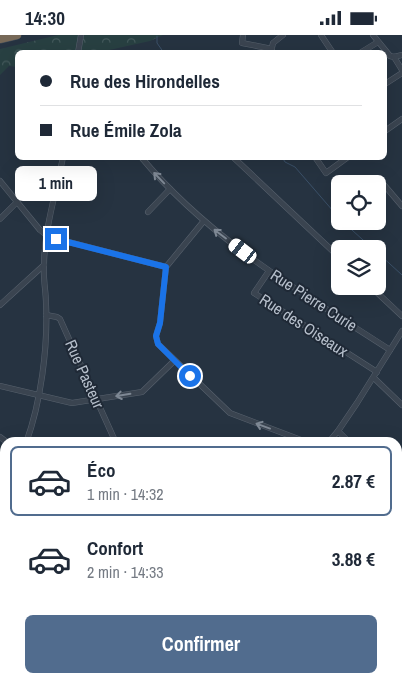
<!DOCTYPE html>
<html lang="fr">
<meta charset="utf-8">
<style>
body{margin:0;font-family:"Archivo Narrow",sans-serif;background:#f6f6f7;color:#1f2937;height:100vh;display:flex;flex-direction:column;font-size:19px;white-space:nowrap}
*{box-sizing:border-box;margin:0}
p{font-size:16px;color:#747a83}
.icon{flex:none;width:28px;height:28px;fill:none;stroke:currentColor;stroke-width:2;stroke-linecap:round;stroke-linejoin:round}
.map{position:relative;flex:1;overflow:hidden}
.panel{position:absolute;left:0px;top:402px;width:402px;height:246px;display:flex;flex-direction:column;background:#fff;border-radius:15px 15px 0 0;box-shadow:0 5px 20px #0002}
.panel>*{flex:none}
.guide{position:absolute;left:15px;top:15px;width:372px;height:110px;border-radius:8px;box-shadow:0 5px 20px #0002;display:grid;align-content:center;height:110px;padding:0 25px;background:#fff}
.controls{position:absolute;left:331px;top:140px;display:grid;gap:10px}
.controls a{display:grid;place-items:center;width:55px;height:55px;border-radius:8px;background:#fff;box-shadow:0 5px 20px #0002;font-size:25px}
.end{position:absolute;width:22px;height:22px;margin:-11px;border:6px solid #1a73e8;background:#fff;box-shadow:0 0 0 2px #fff}
.from{border-radius:50%}
.bubble{position:absolute;height:35px;border-radius:8px;background:#fff;box-shadow:0 5px 20px #0002;font-size:16px;font-weight:700;line-height:35px;text-align:center}
.car{position:absolute;width:15px;height:30px;margin:-15px -8px;border-radius:6px;box-shadow:0 0 4px 1px #0007;background:linear-gradient(#fff 24%,#345 0 40%,#fff 0 76%,#345 0 86%,#fff 0)}
.guide b{display:flex;align-items:center;gap:18px;height:48px;font-size:19px}
.guide b+b{border-top:1px solid #e0e1e3}
.guide i{width:12px;height:12px;background:#1f2937}
ul{padding:9px 0 0;list-style:none}
li{display:flex;align-items:center;gap:15px;height:70px;margin:0 10px 8px;padding:0 15px;border:2px solid transparent;border-radius:8px}
li div{flex:1}
li b{display:block;font-size:19px}
li em{font-style:normal;font-weight:700}
li.on{border-color:#516c8e}
li>.icon{width:45px;height:45px;stroke-width:1.5}
.action{display:flex;gap:10px;margin-top:auto;padding:10px 25px}
.action a{flex:1;height:58px;border-radius:8px;background:#516c8e;color:#fff;font-size:20px;font-weight:700;line-height:58px;text-align:center}
.status{display:flex;justify-content:space-between;align-items:center;height:35px;padding:0 25px;background:#fff;direction:ltr}
.status svg{height:14px;fill:currentColor}
.map>svg:first-child{display:block}
.forest{fill:url(#forest-crowns)}
.lines{fill:none;stroke-linecap:round;stroke-linejoin:round}
.stream{stroke:#3b5169;stroke-width:1}
.minor-casing{stroke:#58626e;stroke-width:6}
.highway-casing{stroke:#454f5b;stroke-width:9}
.minor{stroke:#3a4450;stroke-width:5}
.highway{stroke:#766857;stroke-width:8}
.oneway{stroke:#7e8894}
.route{stroke:#1a73e8;stroke-width:6}
.labels{text-anchor:middle;stroke-width:4;stroke-linejoin:round;paint-order:stroke}
.street-label{font-size:16px;fill:#b6bfcb;stroke:#1f2936}
</style>
<div class="status"><b>14:30</b><svg viewBox="0 0 49 12"><path d="M0 12V9h3v3zM5 12V6h3v6zM10 12V3h3v9zM15 12V0h3v12zM26 1h20v11H26zM47 4h2v5h-2z"/></svg></div>
<div class="map">
<svg width="402" height="648" viewBox="0 0 402 648">
<defs>
<pattern id="forest-crowns" width="20" height="18" patternUnits="userSpaceOnUse" patternTransform="scale(1.25)"><rect width="20" height="18" fill="#284042"/><path d="M2 6a3 3 0 1 1 6 0M12 15a3 3 0 1 1 6 0" fill="none" stroke="#455a5c"/></pattern>
</defs>
<rect width="100%" height="100%" fill="#263341"/>
<polygon class="forest" points="58,0 163,0 150,6 100,17 18,18 17,32 9,31 0,40 0,14"/>
<g class="lines">
<g class="stream">
<polyline points="157,1 157,8 164,18"/>
<polyline points="282,122 285,127 295,132 340,184"/>
<polyline points="342,186 373,214"/>
<polyline points="378,218 402,240"/>
</g>
<defs>
<g id="minor">
<polyline points="243,0 242,8 272,14"/>
<polyline points="321,0 333,18"/>
<polyline points="373,0 390,21 394,22 402,20"/>
<polyline points="271,17 273,8 283,0"/>
<polyline points="78,18 81,0"/>
<polyline points="360,18 378,7"/>
<polyline points="394,22 402,35"/>
<polyline points="385,49 402,38"/>
<polyline points="385,96 402,84"/>
<path d="M 141,122 C 209,204 302,258 390,315"/>
<polyline points="233,122 340,223"/>
<polyline points="315,122 326,138 348,122"/>
<polyline points="0,146 40,195 49,202 166,232"/>
<polyline points="385,151 402,171"/>
<polyline points="148,177 170,154"/>
<polyline points="0,184 17,167"/>
<polyline points="166,232 160,288 156,301 158,309 230,378 309,408"/>
<polyline points="166,232 203,187"/>
<polyline points="269,236 254,258 377,337"/>
<polyline points="370,251 402,281"/>
<polyline points="0,270 44,230"/>
<polyline points="46,280 57,282 60,284 116,408"/>
<polyline points="374,343 402,370"/>
<polyline points="0,351 72,368 142,357 174,326"/>
<polyline points="338,396 350,408"/>
<polyline points="0,402 8,408"/>
<path d="M 26,408 C 41,367 48,312 46,269 C 46,256 43,244 44,231 C 44,195 56,158 63,122"/>
<polyline points="328,408 338,396 357,368 402,296"/>
<polyline points="0,452 5,445"/>
<polyline points="398,453 402,458"/>
<polyline points="398,478 402,474"/>
<polyline points="0,495 5,498"/>
<polyline points="398,536 402,533"/>
<polyline points="0,570 5,574"/>
<polyline points="398,592 402,598"/>
<polyline points="86,644 90,648"/>
<polyline points="299,644 304,648"/>
<polyline points="362,644 366,648"/>
<polyline points="73,648 76,644"/>
<polyline points="250,648 257,644"/>
</g>
<polyline id="highway" points="0,4 17,0"/>
</defs>
<use href="#minor" class="minor-casing"/>
<use href="#highway" class="highway-casing"/>
<use href="#minor" class="minor"/>
<use href="#highway" class="highway"/>
</g>
<defs><path id="oneway-shaft" d="M-6 0H5M1.5-3L5.5 0L1.5 3" fill="none" stroke-width="1.6" stroke-linecap="round" stroke-linejoin="round" transform="scale(1.25)"/></defs>
<g class="oneway">
<use href="#oneway-shaft" transform="translate(159 143) rotate(-134)"/>
<use href="#oneway-shaft" transform="translate(220 199) rotate(-143)"/>
<use href="#oneway-shaft" transform="translate(123 360) rotate(171)"/>
<use href="#oneway-shaft" transform="translate(263 391) rotate(-160)"/>
</g>
<g class="lines">
<polyline class="route" points="56,204 166,232 160,288 156,301 158,309 190,341"/>
</g>
<g class="labels">
<g class="street-label">
<text transform="translate(314 265) rotate(33)" y="6">Rue Pierre Curie</text>
<text transform="translate(304 290) rotate(33)" y="6">Rue des Oiseaux</text>
<text transform="translate(85 339) rotate(66)" y="6">Rue Pasteur</text>
</g>
</g>
</svg>
<div class="controls">
<a><svg class="icon" aria-label="locate" viewBox="0 0 24 24"><circle cx="12" cy="12" r="6"/><path d="M12 2v4M12 18v4M2 12h4M18 12h4"/></svg></a>
<a><svg class="icon" aria-label="layers" viewBox="0 0 24 24"><path d="M12 4l9 5-9 5-9-5zM3 14l9 5 9-5"/></svg></a>
</div>
<i class="end from" style="left:190px;top:341px"></i>
<i class="end" style="left:56px;top:204px"></i>
<div class="bubble" style="left:15px;top:131px;width:82px">1 min</div>
<i class="car" style="left:243px;top:216px;rotate:307deg"></i>
<div class="guide">
<b><i class="from"></i>Rue des Hirondelles</b>
<b><i></i>Rue Émile Zola</b>
</div>
<section class="panel">
<ul>
<li class="on"><svg class="icon" aria-label="car" viewBox="0 0 24 24"><path d="M5 17H2v-5l4-1 3-4h7l3 4 3 1v5h-3M9 17h6M6 11h13"/><circle cx="7" cy="17" r="2"/><circle cx="17" cy="17" r="2"/></svg><div><b>Éco</b><p>1 min · 14:32</p></div><em>2.87 €</em></li>
<li><svg class="icon" aria-label="car" viewBox="0 0 24 24"><path d="M5 17H2v-5l4-1 3-4h7l3 4 3 1v5h-3M9 17h6M6 11h13"/><circle cx="7" cy="17" r="2"/><circle cx="17" cy="17" r="2"/></svg><div><b>Confort</b><p>2 min · 14:33</p></div><em>3.88 €</em></li>
</ul>
<div class="action"><a>Confirmer</a></div>
</section>
</div>
